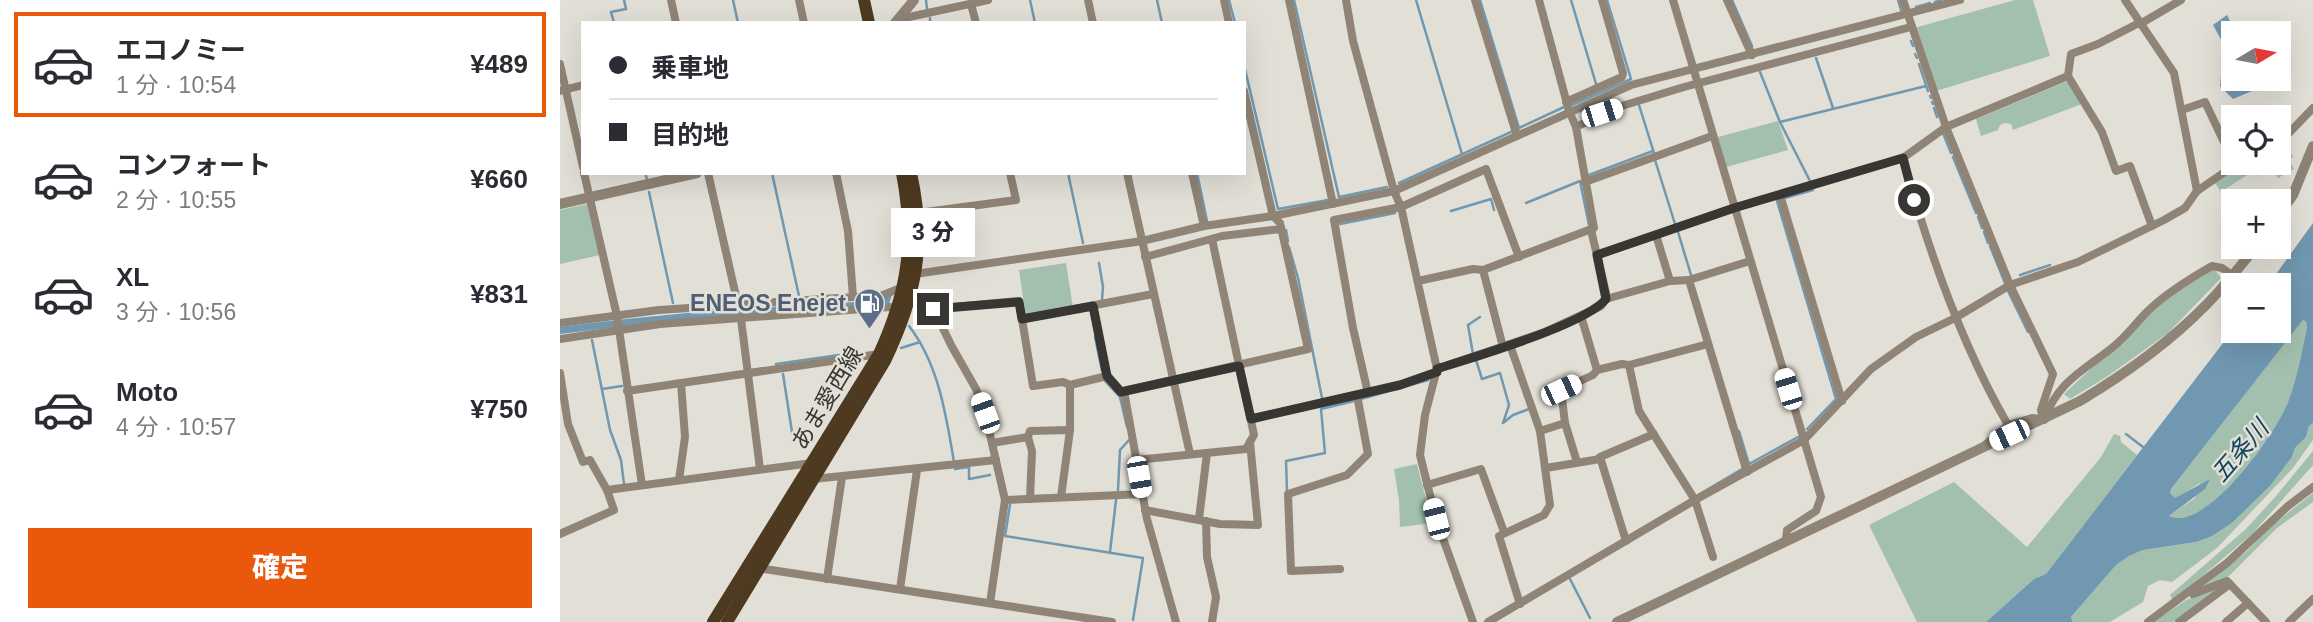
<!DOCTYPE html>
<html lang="ja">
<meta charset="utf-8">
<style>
body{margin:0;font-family:Arial,"Noto Sans JP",sans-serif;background:#f7f7f7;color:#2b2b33;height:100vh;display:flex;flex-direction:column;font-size:26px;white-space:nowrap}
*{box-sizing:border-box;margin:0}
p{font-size:23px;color:#7c7c81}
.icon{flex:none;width:38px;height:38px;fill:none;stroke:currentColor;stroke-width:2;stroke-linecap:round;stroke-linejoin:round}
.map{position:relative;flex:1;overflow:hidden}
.side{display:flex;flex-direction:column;background:#fff;width:560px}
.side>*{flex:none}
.banner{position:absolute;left:21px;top:21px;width:665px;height:154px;border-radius:0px;box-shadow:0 7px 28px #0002;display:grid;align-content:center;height:154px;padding:0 28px;background:#fff}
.needle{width:46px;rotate:80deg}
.tools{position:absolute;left:1661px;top:21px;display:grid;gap:14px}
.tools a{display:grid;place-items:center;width:70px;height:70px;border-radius:0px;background:#fff;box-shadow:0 7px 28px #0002;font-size:35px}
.end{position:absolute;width:32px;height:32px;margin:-16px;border:9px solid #373632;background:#fff;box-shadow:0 0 0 4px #fff}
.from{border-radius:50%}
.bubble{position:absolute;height:49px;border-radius:0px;background:#fff;box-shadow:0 7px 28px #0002;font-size:23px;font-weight:800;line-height:49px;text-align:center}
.car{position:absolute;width:21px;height:42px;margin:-21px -10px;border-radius:9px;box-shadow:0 0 5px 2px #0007;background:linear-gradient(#fff 24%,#345 0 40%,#fff 0 76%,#345 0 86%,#fff 0)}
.banner b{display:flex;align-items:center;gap:24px;height:66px;font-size:26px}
.banner b+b{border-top:2px solid #e1e1e2}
.banner i{width:18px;height:18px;background:#2b2b33}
ul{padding:12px 0 0;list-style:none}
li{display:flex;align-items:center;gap:21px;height:105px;margin:0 14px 10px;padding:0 14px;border:4px solid transparent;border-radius:0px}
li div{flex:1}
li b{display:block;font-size:26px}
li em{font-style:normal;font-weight:800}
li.on{border-color:#ea580c}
li>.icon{width:63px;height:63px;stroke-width:1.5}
.primary-button{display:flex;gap:14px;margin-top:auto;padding:14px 28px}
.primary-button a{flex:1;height:80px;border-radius:0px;background:#ea580c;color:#fff;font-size:28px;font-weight:800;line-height:80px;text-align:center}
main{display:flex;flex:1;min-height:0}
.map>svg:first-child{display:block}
.green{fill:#a3c0af}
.water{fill:#7098b1;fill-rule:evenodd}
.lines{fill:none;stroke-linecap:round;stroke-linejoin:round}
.stream{stroke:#7098b1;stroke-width:2.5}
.minor{stroke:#8f8475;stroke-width:8}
.tertiary{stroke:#8f8475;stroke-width:10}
.primary{stroke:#4e3a20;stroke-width:12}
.route{stroke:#373632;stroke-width:9}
.labels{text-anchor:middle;stroke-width:5;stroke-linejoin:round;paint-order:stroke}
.service-label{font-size:23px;font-weight:bold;fill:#4e5e75;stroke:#e1dfd6;text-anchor:end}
.street-label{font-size:23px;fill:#373632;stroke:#e1dfd6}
.water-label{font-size:24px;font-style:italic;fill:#11445f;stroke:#e1dfd6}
</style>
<main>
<section class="side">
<ul>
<li class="on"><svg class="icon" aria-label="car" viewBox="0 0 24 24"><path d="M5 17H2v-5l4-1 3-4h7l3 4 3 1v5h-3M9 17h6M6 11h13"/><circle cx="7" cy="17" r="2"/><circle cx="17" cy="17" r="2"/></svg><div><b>エコノミー</b><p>1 分 · 10:54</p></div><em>¥489</em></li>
<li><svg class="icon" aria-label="car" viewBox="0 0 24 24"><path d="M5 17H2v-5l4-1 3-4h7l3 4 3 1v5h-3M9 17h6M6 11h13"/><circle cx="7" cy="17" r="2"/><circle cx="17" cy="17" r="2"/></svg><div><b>コンフォート</b><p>2 分 · 10:55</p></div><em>¥660</em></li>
<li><svg class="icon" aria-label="car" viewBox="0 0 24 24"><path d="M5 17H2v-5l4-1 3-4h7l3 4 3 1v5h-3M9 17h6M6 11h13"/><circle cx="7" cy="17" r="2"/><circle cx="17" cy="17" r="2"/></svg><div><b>XL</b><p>3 分 · 10:56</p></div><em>¥831</em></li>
<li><svg class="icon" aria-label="car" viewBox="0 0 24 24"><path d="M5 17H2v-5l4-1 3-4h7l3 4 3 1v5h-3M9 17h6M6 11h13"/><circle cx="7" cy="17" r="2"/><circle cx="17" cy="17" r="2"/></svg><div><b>Moto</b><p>4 分 · 10:57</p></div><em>¥750</em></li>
</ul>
<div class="primary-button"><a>確定</a></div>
</section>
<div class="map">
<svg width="1753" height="622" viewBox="0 0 1753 622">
<rect width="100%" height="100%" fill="#e1dfd6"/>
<g class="green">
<polygon points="1455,0 1473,0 1490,56 1376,91 1354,28"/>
<polygon points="1508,81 1522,104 1453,130 1451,124 1445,123 1440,125 1438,130 1421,136 1416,119"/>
<polygon points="1218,121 1228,150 1166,167 1158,137"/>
<polygon points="1724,142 1733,157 1729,160 1734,169 1718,178 1712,168 1698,176 1695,170 1661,192 1655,183 1686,163 1718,163 1719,146"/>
<polygon points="28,204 40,255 0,264 0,210"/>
<polygon points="506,263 513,308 466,317 459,270"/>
<polygon points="1654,269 1661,278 1608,333 1548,376 1510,399 1504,394 1537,363 1563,344 1583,321 1614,293"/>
<path d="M 1743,320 L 1746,322 L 1747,327 C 1742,352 1737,378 1728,402 C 1717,430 1645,536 1609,516 L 1635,498 L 1640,483 L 1615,499 L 1610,493 L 1611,489 Z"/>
<polygon points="1753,423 1753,440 1733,468 1657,548 1612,582 1600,580 1588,586 1583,602 1550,622 1513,622 1511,617 1556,565 1569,556 1583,550 1636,542 1673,522 1710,486 1732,457 1735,448 1746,437 1749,426"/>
<polygon points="1554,434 1560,436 1561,442 1577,455 1486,574 1474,579 1426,622 1357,622 1309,525 1394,482 1467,547 1541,457"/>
<polygon points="1753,451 1753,465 1693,533 1613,601 1610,595 1686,529 1716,496"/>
<polygon points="857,464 872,523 840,527 839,500 834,469"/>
<polygon points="1753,493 1753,502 1717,528 1667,578 1637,591 1687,551 1711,526"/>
<polygon points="1661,586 1613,622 1594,622 1626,600"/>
</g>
<g class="water">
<polygon points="1667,15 1676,33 1673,33 1673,79 1701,79 1692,91 1673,99 1660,86 1664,45 1653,25"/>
<path d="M 1753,223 L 1753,423 L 1749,426 L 1746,437 L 1735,448 L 1732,457 L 1710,486 L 1673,522 L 1652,536 L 1636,542 L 1583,550 L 1569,556 L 1556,565 L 1511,617 L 1513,622 L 1426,622 L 1474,579 L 1486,574 L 1673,330 L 1718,331 L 1718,285 L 1708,285 ZM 1743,320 L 1746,322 L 1747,327 C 1742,352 1737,378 1728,402 C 1717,431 1646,534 1609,516 L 1645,489 L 1650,479 L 1615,498 L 1610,493 L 1611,489 Z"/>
<path d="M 332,295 L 329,304 L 106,321 L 0,334 L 0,327 C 98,314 197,307 296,302 L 322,299 Z"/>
</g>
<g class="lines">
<g class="stream">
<polyline points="173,0 178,23"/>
<polyline points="366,0 367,9"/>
<polyline points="470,0 475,23"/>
<polyline points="597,0 602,23"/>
<polyline points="669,0 675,23"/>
<polyline points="734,0 779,197"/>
<polyline points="856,0 902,154"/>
<polyline points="920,0 959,128"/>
<polyline points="1011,0 1036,84"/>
<polyline points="1172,0 1192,46"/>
<polyline points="1338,0 1341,10"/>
<polyline points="1375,2 1381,0"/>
<polyline points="1356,7 1370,3"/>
<polyline points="370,18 370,23"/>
<polyline points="54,23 51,12 66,9 64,0"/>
<polyline points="1351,41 1353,46"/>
<polyline points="1355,54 1357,58"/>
<polyline points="1256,58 1273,108"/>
<polyline points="1359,64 1368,91"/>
<polyline points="684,65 718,209 768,200"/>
<polyline points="1200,72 1220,122 1250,181"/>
<polyline points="1370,96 1371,98"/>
<polyline points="1372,102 1373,104"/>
<polyline points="1012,105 1071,79 1047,0"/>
<polyline points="1079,105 1094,153"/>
<polyline points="1374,108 1377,117"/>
<polyline points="1220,122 1366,86"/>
<polyline points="959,128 1004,107"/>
<polyline points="1383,133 1391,153"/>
<polyline points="1393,157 1416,213"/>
<polyline points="1095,160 1115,224"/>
<polyline points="85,173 87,179"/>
<polyline points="212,173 239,296"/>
<polyline points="508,173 523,243"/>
<polyline points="637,173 647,221"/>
<polyline points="1029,175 1093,151"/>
<polyline points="839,183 951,132"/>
<polyline points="89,192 113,303"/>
<polyline points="779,197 827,187"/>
<polyline points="1225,198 1253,190"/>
<polyline points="1217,201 1276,399 1247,429"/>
<polyline points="966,203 1020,181 1029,225"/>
<polyline points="891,211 931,199 934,210"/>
<polyline points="1418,217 1422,228"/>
<polyline points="780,224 835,213"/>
<polyline points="726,230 728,241"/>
<polyline points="1118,232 1131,275"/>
<polyline points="1424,232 1428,243"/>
<polyline points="1430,246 1445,283"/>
<polyline points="729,247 738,278 762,398"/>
<polyline points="539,263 543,287 542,300"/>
<polyline points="1460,275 1490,265"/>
<polyline points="1448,291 1468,332"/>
<path d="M 349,326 C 379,365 386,415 394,462"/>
<polyline points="535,337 542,371"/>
<polyline points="32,340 50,430 61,460 64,484"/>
<polyline points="341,348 360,342"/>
<polyline points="913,354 908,325 920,317"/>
<polyline points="916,360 922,379 940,373 949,405 943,423 953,415 969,409"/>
<polyline points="216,364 279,355"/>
<polyline points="223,374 232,432"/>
<polyline points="545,381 560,397 567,427"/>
<polyline points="42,389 62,386"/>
<polyline points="801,399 868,380"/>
<polyline points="1179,431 1189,464"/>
<polyline points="1566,434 1583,447"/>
<polyline points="1189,464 1238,437"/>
<polyline points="395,469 409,467 409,479 430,475"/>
<polyline points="558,490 560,450 569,440"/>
<polyline points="727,491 726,461 765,453 761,409 794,401"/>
<polyline points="1138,495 1182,469"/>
<polyline points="450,505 445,536 583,558 573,620"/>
<polyline points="550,552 556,500"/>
<polyline points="1010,579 1030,618"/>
</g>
<g class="minor">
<polyline points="111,0 116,23"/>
<polyline points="239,0 244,23"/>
<polyline points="528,0 533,23"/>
<polyline points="664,0 669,23"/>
<polyline points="729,0 773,204"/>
<polyline points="786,0 793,41 834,191 841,207 877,369 865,415 860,455 876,519 913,622"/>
<polyline points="915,0 957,136"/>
<polyline points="1113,0 1261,497 1256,511 1227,530 1226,540"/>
<polyline points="1167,0 1192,55"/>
<polyline points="1343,0 1386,127 1450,285 1493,374 1481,410 1484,420"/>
<polyline points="1565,0 1614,73 1637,191"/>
<polyline points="411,4 416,23"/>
<polyline points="340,17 349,17 428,0"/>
<polyline points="1580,24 1621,0"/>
<polyline points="0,64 23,167"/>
<polyline points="1508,76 1542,132 1556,171 1570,166 1592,226"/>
<polyline points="0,91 23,85"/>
<polyline points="1006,102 1062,77 1063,73 1042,0"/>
<polyline points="1622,110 1645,102 1673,161"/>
<polyline points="1016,127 1033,119 1042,112 1124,87 1351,27"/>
<polyline points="1718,140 1729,133 1753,108"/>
<path d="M 1343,158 C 1368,250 1400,342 1448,425 L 1425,445"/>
<polyline points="24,173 57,316 82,485"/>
<polyline points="148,173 178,305"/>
<polyline points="567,173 630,454"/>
<polyline points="632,173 644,226"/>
<polyline points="1025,182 1152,136"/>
<polyline points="1220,195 1282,401"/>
<polyline points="358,213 456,200 450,173"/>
<polyline points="1096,235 1110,281 1129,280"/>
<polyline points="1037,255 1174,208 1343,158 1386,127 1508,76 1511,54 1538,44 1579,23"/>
<polyline points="585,257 662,236 721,229"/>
<polyline points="923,270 943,347"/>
<polyline points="355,274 582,241 644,226 713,216 834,191 1071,85 1400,0"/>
<polyline points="858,281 913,269 923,270 1034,228 1016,127 1009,111 979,0"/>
<polyline points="352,292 368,297 391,345 416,389 425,413 445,500 430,603"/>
<polyline points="293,297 318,297 343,287"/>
<polyline points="1046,299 1110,281"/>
<polyline points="533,306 547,376 561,392 564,391"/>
<polyline points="373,309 459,301 462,319 593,294"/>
<polyline points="181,319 200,469"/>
<polyline points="462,319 473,386 503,382 510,385 547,376"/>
<polyline points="0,323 99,310 293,297 288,231 276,173"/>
<polyline points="0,339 100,324 330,307 338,310"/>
<polyline points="1148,344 1069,365 1079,411 1135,500 1153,557"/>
<polyline points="950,345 980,431 990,505 984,515 939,536 960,604"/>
<polyline points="877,369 985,332 1041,306 1046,299 1046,293 1031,230"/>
<polyline points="1037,370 1062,364 1069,365"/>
<polyline points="0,373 8,424 23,462 30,460 47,490 54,510 0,534"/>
<polyline points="67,391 319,354"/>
<polyline points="808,393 793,328 774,220 841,207 926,169 959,257"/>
<polyline points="691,419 840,385 877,372"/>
<path d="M 1484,420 C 1498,381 1523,371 1553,347 C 1567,336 1577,321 1590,309 C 1608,292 1631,278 1652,266 L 1662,268 L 1672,275"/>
<polyline points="1005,423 1017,462"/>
<polyline points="1448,425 1472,418 1481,419"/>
<polyline points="980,431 1005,423 1001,390 1033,375 1037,370 1021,316"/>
<polyline points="468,437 472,451 470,499"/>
<polyline points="432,443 468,437 470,431 510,430"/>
<polyline points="576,460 686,449 694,435 652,239"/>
<polyline points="986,468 1040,459"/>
<polyline points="1187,472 1129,280 1190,261"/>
<polyline points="253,479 436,460"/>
<polyline points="119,480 125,437 121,383"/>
<polyline points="867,485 921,469 944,532"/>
<polyline points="47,490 252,463"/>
<polyline points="501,497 510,430 510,385"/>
<polyline points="445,500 583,494"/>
<polyline points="585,510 660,524 698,525 690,442"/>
<polyline points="639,519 647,453"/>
<polyline points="646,521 647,557 656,597 652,622"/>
<polyline points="1066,541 1040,457 1094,434"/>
<polyline points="198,568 552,622"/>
<polyline points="780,569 731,571 728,494 787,475 808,454 797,395"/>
<polyline points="267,579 282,477"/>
<polyline points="340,589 357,470"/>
<polyline points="1633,594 1667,581 1706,622"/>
<polyline points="616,622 587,519 564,391 748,349 720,223 713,216 684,91"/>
<polyline points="928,622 1135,500 1244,440 1311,369 1356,337 1395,318 1450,285 1518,262 1604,220 1625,208 1637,191 1678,163"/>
<polyline points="1588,622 1667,563 1728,506 1753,487"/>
<polyline points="1619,622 1670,584"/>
<polyline points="1666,622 1688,603"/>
<polyline points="1729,622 1753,599"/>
</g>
<g class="tertiary">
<polyline points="335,23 354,0"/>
<polyline points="0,204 137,173"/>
<polyline points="1718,216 1733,195 1753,146"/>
<path d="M 1057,622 L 1520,401 C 1565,374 1609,343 1646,305 C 1664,287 1680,266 1696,247"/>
</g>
<g class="primary">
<polyline points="304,0 309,23"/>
<path d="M 153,622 L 319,354 C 348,291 355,242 342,173"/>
<path d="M 167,622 L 325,361 C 356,296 367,245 351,173"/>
</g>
</g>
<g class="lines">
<path class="route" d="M 373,309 L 459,302 L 462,319 L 533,306 L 547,376 L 561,392 L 679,366 L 691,419 L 840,385 L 877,372 L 877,369 C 913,357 1025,325 1046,299 L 1037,255 L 1174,208 L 1343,158 L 1354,200"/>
</g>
<defs>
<symbol id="fuel-pin" viewBox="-11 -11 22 30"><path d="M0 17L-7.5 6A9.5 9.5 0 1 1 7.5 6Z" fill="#5c6f8a" stroke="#e1dfd6"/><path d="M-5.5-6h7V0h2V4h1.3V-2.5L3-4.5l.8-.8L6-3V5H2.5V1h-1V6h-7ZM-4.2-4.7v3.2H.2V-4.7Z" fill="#fff"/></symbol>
</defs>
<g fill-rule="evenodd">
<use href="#fuel-pin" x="292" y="286" width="35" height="47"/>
</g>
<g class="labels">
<g class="service-label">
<text x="286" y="311">ENEOS Enejet</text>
</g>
<g class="street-label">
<text transform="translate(267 398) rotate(-59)" y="8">あま愛西線</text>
</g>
<g class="water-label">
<text transform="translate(1680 451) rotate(-49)" y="8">五条川</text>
</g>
</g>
</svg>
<div class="tools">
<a><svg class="needle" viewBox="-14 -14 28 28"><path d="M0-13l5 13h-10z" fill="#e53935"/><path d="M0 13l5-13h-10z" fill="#7c7c81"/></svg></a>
<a><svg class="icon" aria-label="locate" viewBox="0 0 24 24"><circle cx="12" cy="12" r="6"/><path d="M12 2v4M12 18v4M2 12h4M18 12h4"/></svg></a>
<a>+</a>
<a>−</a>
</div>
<i class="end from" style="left:1354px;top:200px"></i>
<i class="end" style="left:373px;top:309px"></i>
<div class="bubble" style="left:331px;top:208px;width:84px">3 分</div>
<i class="car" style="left:1042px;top:113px;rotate:72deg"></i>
<i class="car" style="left:1228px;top:389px;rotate:343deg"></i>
<i class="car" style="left:1001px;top:390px;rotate:65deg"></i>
<i class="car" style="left:425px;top:413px;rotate:340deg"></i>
<i class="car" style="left:1449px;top:435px;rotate:245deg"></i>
<i class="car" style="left:579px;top:477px;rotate:170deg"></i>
<i class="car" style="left:876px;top:519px;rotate:346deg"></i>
<div class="banner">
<b><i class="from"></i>乗車地</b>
<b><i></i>目的地</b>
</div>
</div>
</main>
